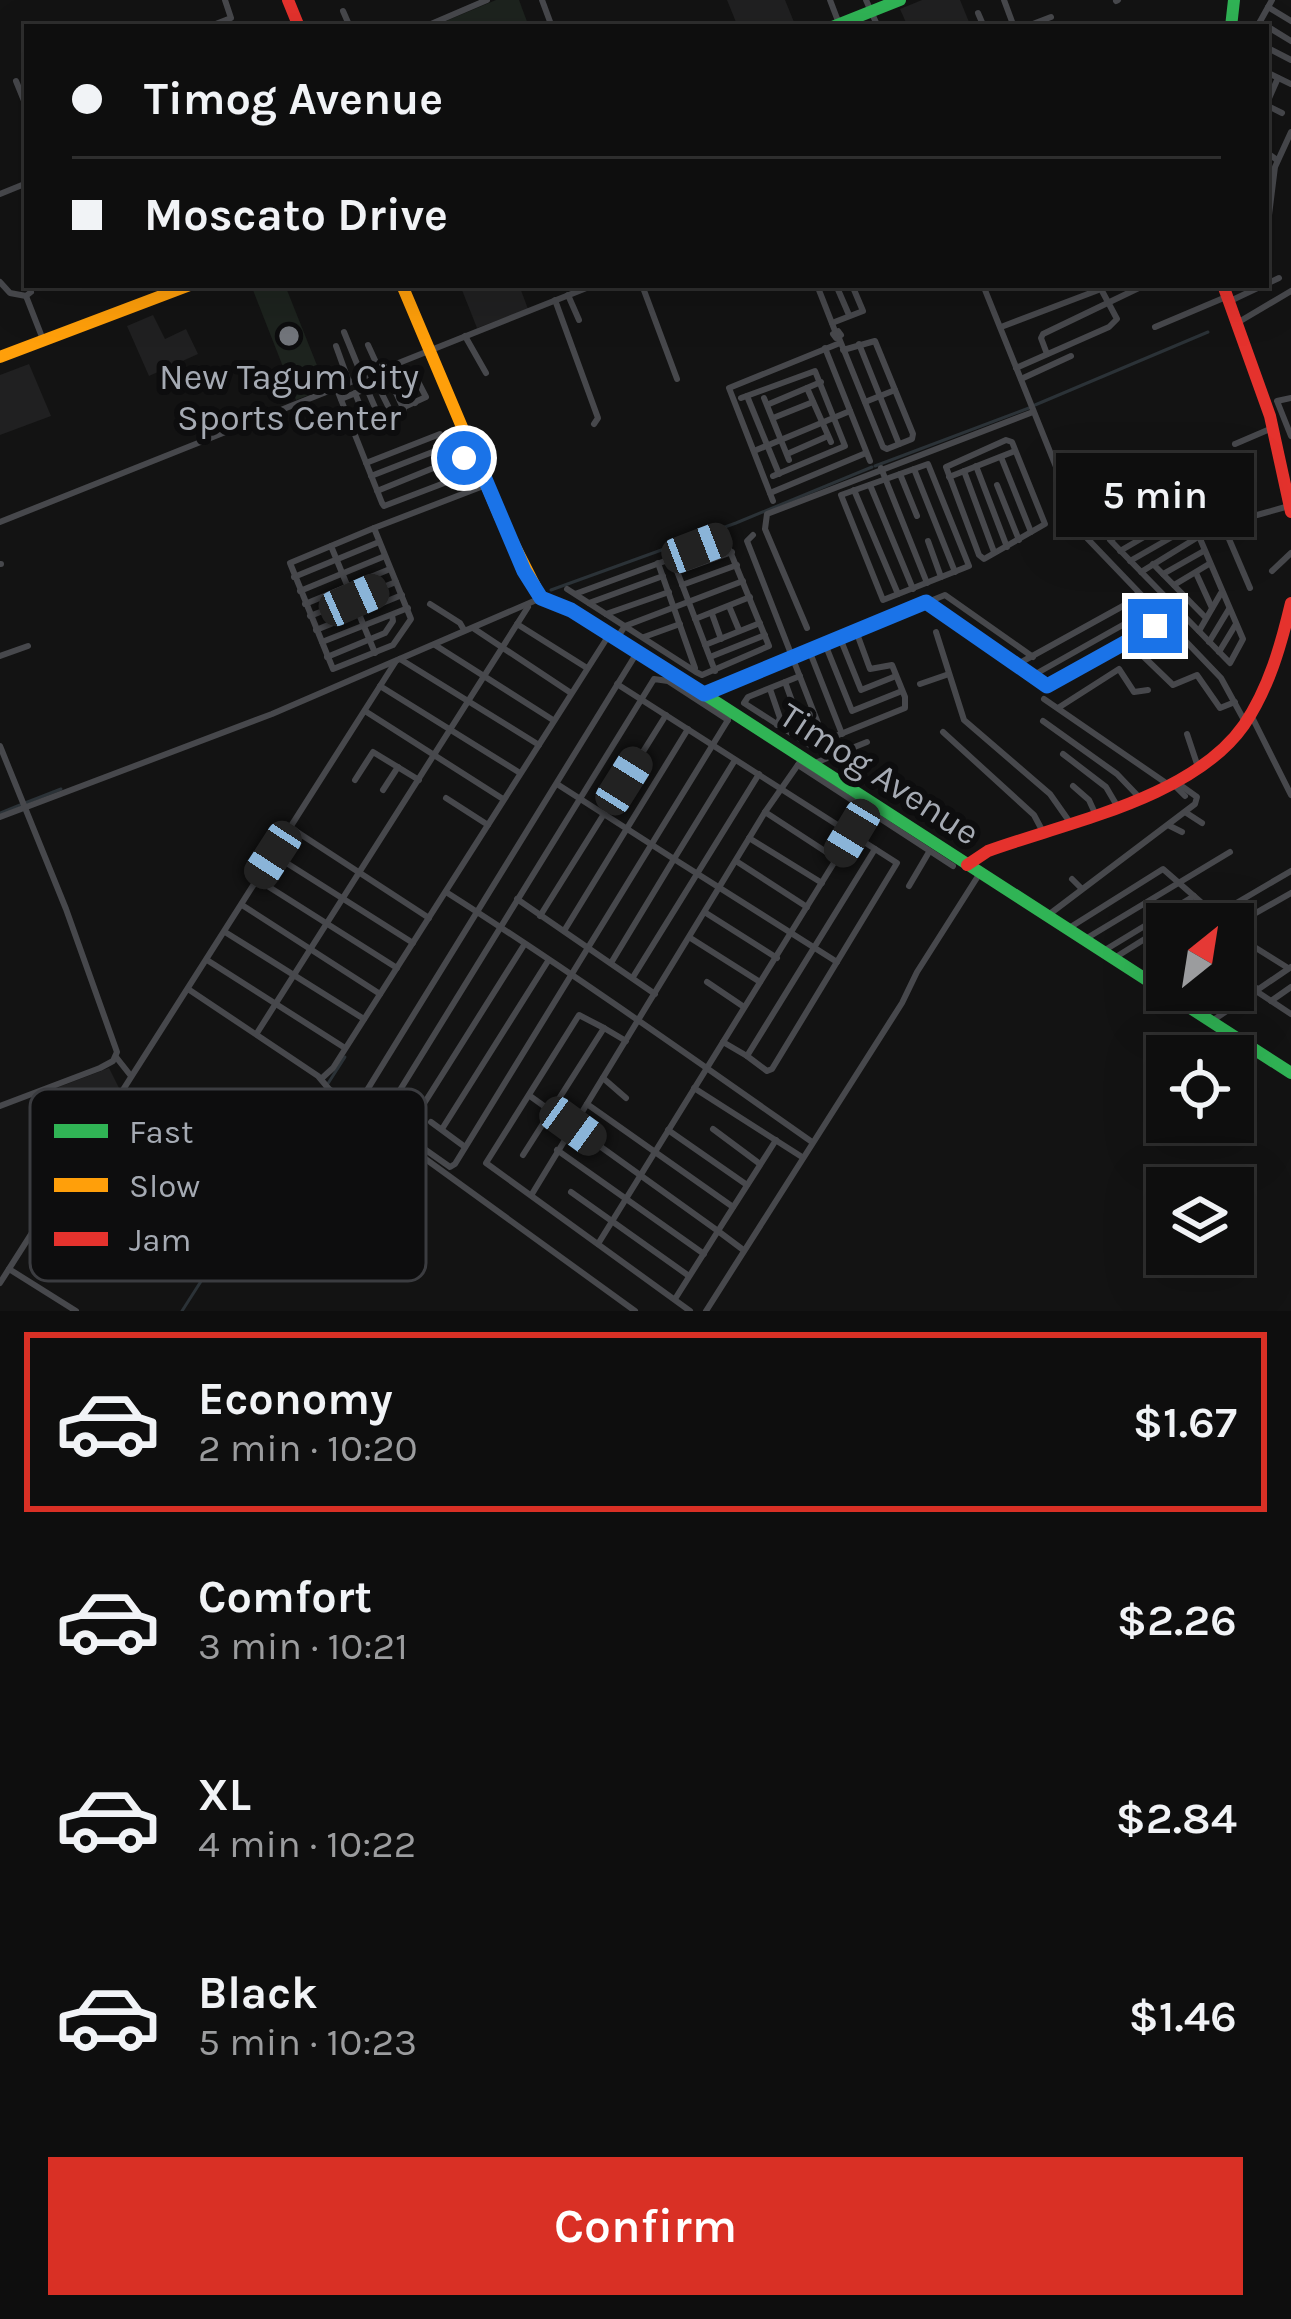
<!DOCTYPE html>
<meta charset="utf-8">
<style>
body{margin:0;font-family:Karla,sans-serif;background:#1c1c1c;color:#f1f3f6;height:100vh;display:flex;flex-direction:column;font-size:45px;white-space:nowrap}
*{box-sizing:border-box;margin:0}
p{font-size:39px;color:#9b9c9e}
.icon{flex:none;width:66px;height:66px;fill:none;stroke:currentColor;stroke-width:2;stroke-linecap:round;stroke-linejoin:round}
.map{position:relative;height:1311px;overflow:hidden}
.drawer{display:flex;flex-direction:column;background:#0e0e0e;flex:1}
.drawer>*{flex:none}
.guide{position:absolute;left:24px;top:24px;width:1245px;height:264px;border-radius:0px;box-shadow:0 12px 48px #0002,0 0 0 3px #2e2e2e;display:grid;align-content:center;height:264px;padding:0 48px;background:#0e0e0e}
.needle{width:78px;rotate:30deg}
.controls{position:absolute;left:1146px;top:903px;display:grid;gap:24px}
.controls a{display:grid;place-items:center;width:108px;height:108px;border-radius:0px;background:#0e0e0e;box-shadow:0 12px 48px #0002,0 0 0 3px #2e2e2e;font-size:60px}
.end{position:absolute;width:54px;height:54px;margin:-27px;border:15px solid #1a73e8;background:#fff;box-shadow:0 0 0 6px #fff}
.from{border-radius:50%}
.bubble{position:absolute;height:84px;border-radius:0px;background:#0e0e0e;box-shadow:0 12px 48px #0002,0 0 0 3px #2e2e2e;font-size:39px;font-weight:600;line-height:84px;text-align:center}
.car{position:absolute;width:36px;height:72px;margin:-36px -18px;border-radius:15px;box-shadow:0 0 9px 3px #0007;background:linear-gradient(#222 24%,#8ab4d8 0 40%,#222 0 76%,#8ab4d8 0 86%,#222 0)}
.guide b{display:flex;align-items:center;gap:42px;height:114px;font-size:45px}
.guide b+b{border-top:3px solid #2e2e2e}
.guide i{width:30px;height:30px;background:#f1f3f6}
ul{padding:21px 0 0;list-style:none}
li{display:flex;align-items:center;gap:36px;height:180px;margin:0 24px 18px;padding:0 24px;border:6px solid transparent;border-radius:0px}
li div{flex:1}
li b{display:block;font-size:45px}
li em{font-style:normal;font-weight:600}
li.on{border-color:#d93025}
li>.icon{width:108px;height:108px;stroke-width:1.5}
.primary-button{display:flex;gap:24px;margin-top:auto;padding:24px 48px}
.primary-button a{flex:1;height:138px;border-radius:0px;background:#d93025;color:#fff;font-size:48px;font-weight:600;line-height:138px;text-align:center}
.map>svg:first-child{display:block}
.built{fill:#202021}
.green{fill:#1d231e}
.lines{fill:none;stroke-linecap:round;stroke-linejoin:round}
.stream{stroke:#2b3237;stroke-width:3}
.street{stroke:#47484c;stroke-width:6}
.fast{stroke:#30b455;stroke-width:12}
.slow{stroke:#ff9f0a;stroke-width:12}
.jam{stroke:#e5322d;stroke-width:12}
.route{stroke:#1a73e8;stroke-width:15}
.poi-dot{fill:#72757b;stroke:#0d0d0e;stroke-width:4.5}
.labels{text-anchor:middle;stroke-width:12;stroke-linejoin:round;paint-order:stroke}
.poi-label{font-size:36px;fill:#a5aab3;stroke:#0d0d0e}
.street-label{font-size:36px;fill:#a5aab3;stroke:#0d0d0e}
.key{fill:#0d0d0e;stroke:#3b3c40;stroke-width:3}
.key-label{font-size:33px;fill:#a5aab3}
</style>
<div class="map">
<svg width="1291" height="1311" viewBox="0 0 1291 1311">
<rect width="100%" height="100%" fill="#131313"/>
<g class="built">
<polygon points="727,0 785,0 796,27 738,27"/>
<polygon points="922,0 960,0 971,27 908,27 900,9"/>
<polygon points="460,285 519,285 528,309 477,328"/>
<polygon points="153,315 165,339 186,329 198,354 149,376 127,326"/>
<polygon points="29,364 51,416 0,435 0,375"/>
<polygon points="109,1068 120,1090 83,1150 59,1087"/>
</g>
<g class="green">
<polygon points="496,0 519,0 529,27 440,27 439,24"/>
<polygon points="251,285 285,285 326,388 296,400"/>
</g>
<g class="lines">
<g class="stream">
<polyline points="1035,405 1208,332"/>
<polyline points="875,466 1029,408"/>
<polyline points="551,590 736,523 872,467"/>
<polyline points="25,803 61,789"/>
<polyline points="0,813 20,805"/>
<polyline points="327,1085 345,1057"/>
<polyline points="182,1311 324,1089"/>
</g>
<g class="street">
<polyline points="542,0 552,27"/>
<polyline points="830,0 838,21"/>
<polyline points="866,0 878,27"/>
<polyline points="1004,0 1014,27"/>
<polyline points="1116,1 1118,0"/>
<polyline points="1268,7 1291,21"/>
<polyline points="343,11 350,27"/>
<polyline points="978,13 984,27"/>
<polyline points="1260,22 1291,41"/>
<polyline points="208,27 231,18 225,0"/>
<polyline points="424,27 487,0"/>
<polyline points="1025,27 1051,17"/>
<polyline points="1257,27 1272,0"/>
<polyline points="1266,47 1291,60"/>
<polyline points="1266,72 1291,84"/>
<polyline points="1278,78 1266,105 1282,113"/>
<polyline points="16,81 27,108"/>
<polyline points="1266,152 1277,160"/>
<polyline points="0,194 27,183"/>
<polyline points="1266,239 1275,167 1291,132"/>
<polyline points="0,282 10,293 26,296"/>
<polyline points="642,285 677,379"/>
<polyline points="817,285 835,331"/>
<polyline points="836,285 849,315"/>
<polyline points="983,285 1083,534 1221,678 1244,720"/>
<polyline points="891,287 897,285"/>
<polyline points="31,292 26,296 42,337"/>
<polyline points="568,295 579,320"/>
<polyline points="555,300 598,418 594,424"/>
<polyline points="1228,302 1279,278"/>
<polyline points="832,323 863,311 852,285"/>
<polyline points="1237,323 1291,291"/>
<polyline points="1001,327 1101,289 1117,319 1109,327 1016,368"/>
<polyline points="1155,327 1226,297"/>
<polygon points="838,331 841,335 836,338 833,334"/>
<polyline points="344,332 362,376"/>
<polyline points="465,336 486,373"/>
<polyline points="839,338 883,447 887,449 912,439 913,434 875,341 843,350"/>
<polyline points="859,344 899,444"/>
<polyline points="368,345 379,369"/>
<polyline points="336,346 349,382"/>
<polyline points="825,348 870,461"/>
<polyline points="1047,354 1041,338 1043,334 1145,285"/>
<polyline points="401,374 415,403"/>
<polyline points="1021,379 1071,356"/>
<polyline points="390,380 404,410"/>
<polyline points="377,384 392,414"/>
<polyline points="807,388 831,442"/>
<polyline points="367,389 380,419"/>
<polyline points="338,392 382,503 384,506 460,477 453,460 377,491"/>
<polyline points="355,393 367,423"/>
<polyline points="747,396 779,474"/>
<polyline points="741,398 815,371 845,446 773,476"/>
<polyline points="764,398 789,460"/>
<polyline points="1291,398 1277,401 1291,436"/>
<polyline points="341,399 412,370 426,397 354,430"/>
<polyline points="865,402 895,390"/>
<polyline points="769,404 821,382"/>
<polyline points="773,418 813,402"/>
<polygon points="1006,440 1012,442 1045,524 984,559 979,555 946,467"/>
<polyline points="1235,444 1270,429"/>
<polyline points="754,451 850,411"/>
<polyline points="787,454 828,436"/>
<polyline points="1001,457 1031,532"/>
<polyline points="366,463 440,434 453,460"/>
<polygon points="928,464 969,566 883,600 841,495"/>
<polyline points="976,466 1007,547"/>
<polyline points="881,468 927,583"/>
<polyline points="914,469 955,572"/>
<polyline points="964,471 994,552"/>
<polyline points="900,474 917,516"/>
<polyline points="371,476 448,446"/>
<polyline points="949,477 1015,451"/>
<polyline points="870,485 913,589"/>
<polyline points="997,485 1019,540"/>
<polyline points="854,490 898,594"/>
<polyline points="770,493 866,453"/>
<polygon points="1183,499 1243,639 1230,663 1110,540"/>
<polyline points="773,501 729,388 840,343"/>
<polyline points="0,522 594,285"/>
<polyline points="1223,525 1250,588"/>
<polyline points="1214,527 1289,506"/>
<polygon points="374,528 411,619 393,645 333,669 290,563"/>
<polyline points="374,528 486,485"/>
<polyline points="753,535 747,541 825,741"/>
<polyline points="928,541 941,577"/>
<polyline points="331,546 375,653"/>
<polyline points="1120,551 1187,512"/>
<polyline points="672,558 715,671"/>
<polyline points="1130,561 1193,525"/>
<polyline points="658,563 695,668"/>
<polyline points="0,564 1,564"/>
<polyline points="1153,564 1206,618"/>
<polyline points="679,571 732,552"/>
<polyline points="1272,571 1291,553"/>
<polyline points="1141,572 1198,537"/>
<polyline points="1196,573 1212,608"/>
<polyline points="1163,574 1202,552"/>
<polyline points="294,577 379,542"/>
<polyline points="682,585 737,565"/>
<polyline points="1174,585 1209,564"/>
<polyline points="567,589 696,672 702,675 769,646 725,539 575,594"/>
<polyline points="300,591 385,556"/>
<polyline points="1132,601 1154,625"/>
<polyline points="589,603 663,576"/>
<polyline points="927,603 1047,686 1163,622"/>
<polyline points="305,604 390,569"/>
<polyline points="430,604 460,623 464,630"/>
<polyline points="729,606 739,630"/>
<polyline points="606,614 669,592"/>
<polyline points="712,614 721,639"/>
<polyline points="310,616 396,582"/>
<polyline points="695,619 750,597"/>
<polyline points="517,624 587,668"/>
<polyline points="473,628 571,693"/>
<polyline points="807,628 765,529 767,514 1033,412"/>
<polyline points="316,630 402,595"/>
<polyline points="1199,631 1221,593"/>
<polyline points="936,632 964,720 1050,794 1069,821"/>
<polyline points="644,637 680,624"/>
<polyline points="617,638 625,626 743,581"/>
<polyline points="840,638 861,690 896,676"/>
<polyline points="322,642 408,608"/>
<polyline points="1209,642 1229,609"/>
<polyline points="825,644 852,711 902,691"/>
<polyline points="435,645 553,720"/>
<polyline points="705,645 760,623"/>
<polyline points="809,650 842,734"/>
<polyline points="1219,652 1236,624"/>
<polyline points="0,656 28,646"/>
<polyline points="327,657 385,633 393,621 392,615"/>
<polyline points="710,657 765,635"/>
<polyline points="1144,657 1173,685 1197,675 1220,708 1235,702"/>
<polyline points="400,659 539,745"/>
<polyline points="1016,665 1132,601 1138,593"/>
<polyline points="800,676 748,697 744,703 811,746 905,708 905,697 892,665 870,669 856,631"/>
<polyline points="1032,676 1144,613"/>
<polyline points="785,682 802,728 794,736"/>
<polyline points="617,684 897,863 772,1069 767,1071 747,1056"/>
<polyline points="920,684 949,674"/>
<polyline points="380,686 520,773"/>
<polyline points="770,689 780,718 777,725"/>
<polyline points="703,694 945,595 1033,657"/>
<polyline points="1044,699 1166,783"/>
<polyline points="1058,708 1119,669 1134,692 1148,690"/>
<polyline points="365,711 503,799"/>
<polyline points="1251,715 1291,795"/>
<polyline points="1043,721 1117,774 1138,796"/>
<polyline points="943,732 1034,815 1042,830"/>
<polyline points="1187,734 1198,767"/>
<polyline points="0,746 66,909 117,1052 113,1061 100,1068 0,1106"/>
<polyline points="1063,754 1106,787 1116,804"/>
<polyline points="735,760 674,859 837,962"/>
<polyline points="815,763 867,742"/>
<polyline points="798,765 953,866"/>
<polyline points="355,780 373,752 419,780"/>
<polyline points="557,784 674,859 611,963"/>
<polyline points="1173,784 1185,796"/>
<polyline points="1073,786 1089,800 1094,811"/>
<polyline points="383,790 398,767"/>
<polyline points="446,798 488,825"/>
<polyline points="765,812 837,859"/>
<polyline points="1185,812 1202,823"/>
<polyline points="0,817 272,714 541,598"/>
<polyline points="1168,825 1182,832"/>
<polyline points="291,828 429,918"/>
<polyline points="749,838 822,883"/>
<polyline points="274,855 413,943"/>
<polyline points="736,861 807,907"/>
<polyline points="1072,879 1082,889"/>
<polyline points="258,880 397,968"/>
<polyline points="909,886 929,852"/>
<path d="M 446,892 C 570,971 691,1057 812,1142"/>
<polyline points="517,899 655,994"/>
<polyline points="242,905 380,994"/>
<polyline points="706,913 777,958"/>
<polyline points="1216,915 1291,871"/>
<polyline points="540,916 666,715"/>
<polyline points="1047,916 1195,804 1197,797 1176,782"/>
<polyline points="1233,926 1291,893"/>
<polyline points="1069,928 1163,869 1226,924"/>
<polyline points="564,931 688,729"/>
<polyline points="225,932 364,1019"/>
<polyline points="1087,938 1230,852"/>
<polyline points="692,939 760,982"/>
<polyline points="1256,948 1288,968"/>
<polyline points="1105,950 1194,896"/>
<polyline points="1116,957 1167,925"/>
<polyline points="207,960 345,1048"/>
<polyline points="1142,974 1167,960"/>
<polyline points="1233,974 1258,989"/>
<polyline points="633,977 759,774"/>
<polyline points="707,982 744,1007"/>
<polyline points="1233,985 1250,995"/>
<polyline points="188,989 318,1076 329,1089 635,1311"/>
<polyline points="1222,990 1240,1002"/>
<polyline points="1256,991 1291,1014"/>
<polyline points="1271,1001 1291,987"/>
<polyline points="1212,1021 1291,967"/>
<polyline points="604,1028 579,1015 486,1163 690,1311"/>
<polyline points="257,1033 528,607"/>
<polyline points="723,1042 747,1056 875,849"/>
<polyline points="116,1057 131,1076"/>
<polyline points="603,1078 626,1098"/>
<polyline points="321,1079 333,1068 609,635"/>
<polyline points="694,1088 802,1157"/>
<polyline points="530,1096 718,1231 776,1140"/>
<polyline points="425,1102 524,945"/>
<polyline points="587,1104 733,1207"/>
<polyline points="356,1108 638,651"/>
<polyline points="431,1122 465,1147"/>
<polyline points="379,1124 654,679 668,681 728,720"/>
<polyline points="442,1129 548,961"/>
<polyline points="713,1129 760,1164"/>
<polyline points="668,1130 747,1185"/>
<polyline points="423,1148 450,1167 455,1164 728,720"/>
<polyline points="557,1150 704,1254"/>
<polyline points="523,1155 604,1028 626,1041"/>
<polyline points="571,1192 689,1276"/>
<polyline points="532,1194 765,812 802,759"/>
<polyline points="598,1244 871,803"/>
<polyline points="9,1269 76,1311"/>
<polyline points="0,1283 396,661"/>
<polyline points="675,1299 718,1231 742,1249"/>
<polyline points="706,1311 902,1003 917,972 980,873"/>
</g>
<g class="fast">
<polyline points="832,27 900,0"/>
<polyline points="1231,27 1234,0"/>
<polyline points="679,678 1291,1073"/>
</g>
<g class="slow">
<polyline points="402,285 500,517 541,598 571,610 679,678"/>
<polyline points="0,357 190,285"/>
</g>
<g class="jam">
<polyline points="288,0 299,27"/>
<polyline points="1223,285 1270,416 1291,512"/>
<path d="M 967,865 L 988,851 C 1068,822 1193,798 1244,725 C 1269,688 1281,645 1291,603"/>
</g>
</g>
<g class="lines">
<polyline class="route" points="464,458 474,453 524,571 541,598 571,610 704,694 926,602 1047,686 1155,626"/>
</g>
<circle class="poi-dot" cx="289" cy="336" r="12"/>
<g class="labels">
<g class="poi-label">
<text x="289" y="389">New Tagum City<tspan x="289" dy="41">Sports Center</tspan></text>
</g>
<g class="street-label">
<text transform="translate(880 773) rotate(33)" y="13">Timog Avenue</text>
</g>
</g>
<rect x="30" y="1089" width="396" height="192" rx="18" class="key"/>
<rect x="54" y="1124" width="54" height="14" fill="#30b455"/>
<rect x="54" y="1178" width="54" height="14" fill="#ff9f0a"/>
<rect x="54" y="1232" width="54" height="14" fill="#e5322d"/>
<g class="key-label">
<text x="129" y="1143">Fast</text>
<text x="129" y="1197">Slow</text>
<text x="129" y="1251">Jam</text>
</g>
</svg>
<div class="controls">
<a><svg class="needle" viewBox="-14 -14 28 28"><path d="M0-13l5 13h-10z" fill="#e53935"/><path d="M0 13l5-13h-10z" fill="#9b9c9e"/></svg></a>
<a><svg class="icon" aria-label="locate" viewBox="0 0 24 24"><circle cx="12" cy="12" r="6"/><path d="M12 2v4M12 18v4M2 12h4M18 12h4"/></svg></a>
<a><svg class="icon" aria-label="layers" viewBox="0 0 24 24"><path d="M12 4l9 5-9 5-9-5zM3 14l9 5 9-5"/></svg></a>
</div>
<i class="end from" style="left:464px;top:458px"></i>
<i class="end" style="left:1155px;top:626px"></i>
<div class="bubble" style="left:1056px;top:453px;width:198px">5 min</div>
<i class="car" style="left:697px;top:548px;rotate:69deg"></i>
<i class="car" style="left:354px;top:600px;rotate:66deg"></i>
<i class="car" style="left:624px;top:781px;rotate:32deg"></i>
<i class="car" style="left:852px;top:833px;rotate:211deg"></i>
<i class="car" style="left:273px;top:855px;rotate:213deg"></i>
<i class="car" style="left:573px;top:1126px;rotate:126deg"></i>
<div class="guide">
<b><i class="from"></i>Timog Avenue</b>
<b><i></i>Moscato Drive</b>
</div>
</div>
<section class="drawer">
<ul>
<li class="on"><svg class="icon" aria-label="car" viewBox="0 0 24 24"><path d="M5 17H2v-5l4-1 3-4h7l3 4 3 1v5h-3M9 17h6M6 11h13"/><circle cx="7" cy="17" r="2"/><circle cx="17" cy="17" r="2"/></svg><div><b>Economy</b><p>2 min · 10:20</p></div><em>$1.67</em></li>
<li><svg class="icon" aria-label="car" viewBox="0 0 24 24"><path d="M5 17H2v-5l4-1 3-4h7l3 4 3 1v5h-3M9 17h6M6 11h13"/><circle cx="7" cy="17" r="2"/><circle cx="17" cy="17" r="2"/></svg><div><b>Comfort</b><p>3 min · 10:21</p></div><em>$2.26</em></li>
<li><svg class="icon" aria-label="car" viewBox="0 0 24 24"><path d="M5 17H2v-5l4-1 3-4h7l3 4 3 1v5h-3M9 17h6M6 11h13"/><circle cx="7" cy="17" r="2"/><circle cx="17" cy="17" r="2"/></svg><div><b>XL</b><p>4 min · 10:22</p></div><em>$2.84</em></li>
<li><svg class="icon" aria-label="car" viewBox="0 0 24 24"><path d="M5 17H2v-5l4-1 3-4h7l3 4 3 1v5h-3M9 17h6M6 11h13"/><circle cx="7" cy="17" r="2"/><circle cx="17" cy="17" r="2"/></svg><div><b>Black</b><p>5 min · 10:23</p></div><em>$1.46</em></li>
</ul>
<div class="primary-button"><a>Confirm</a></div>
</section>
